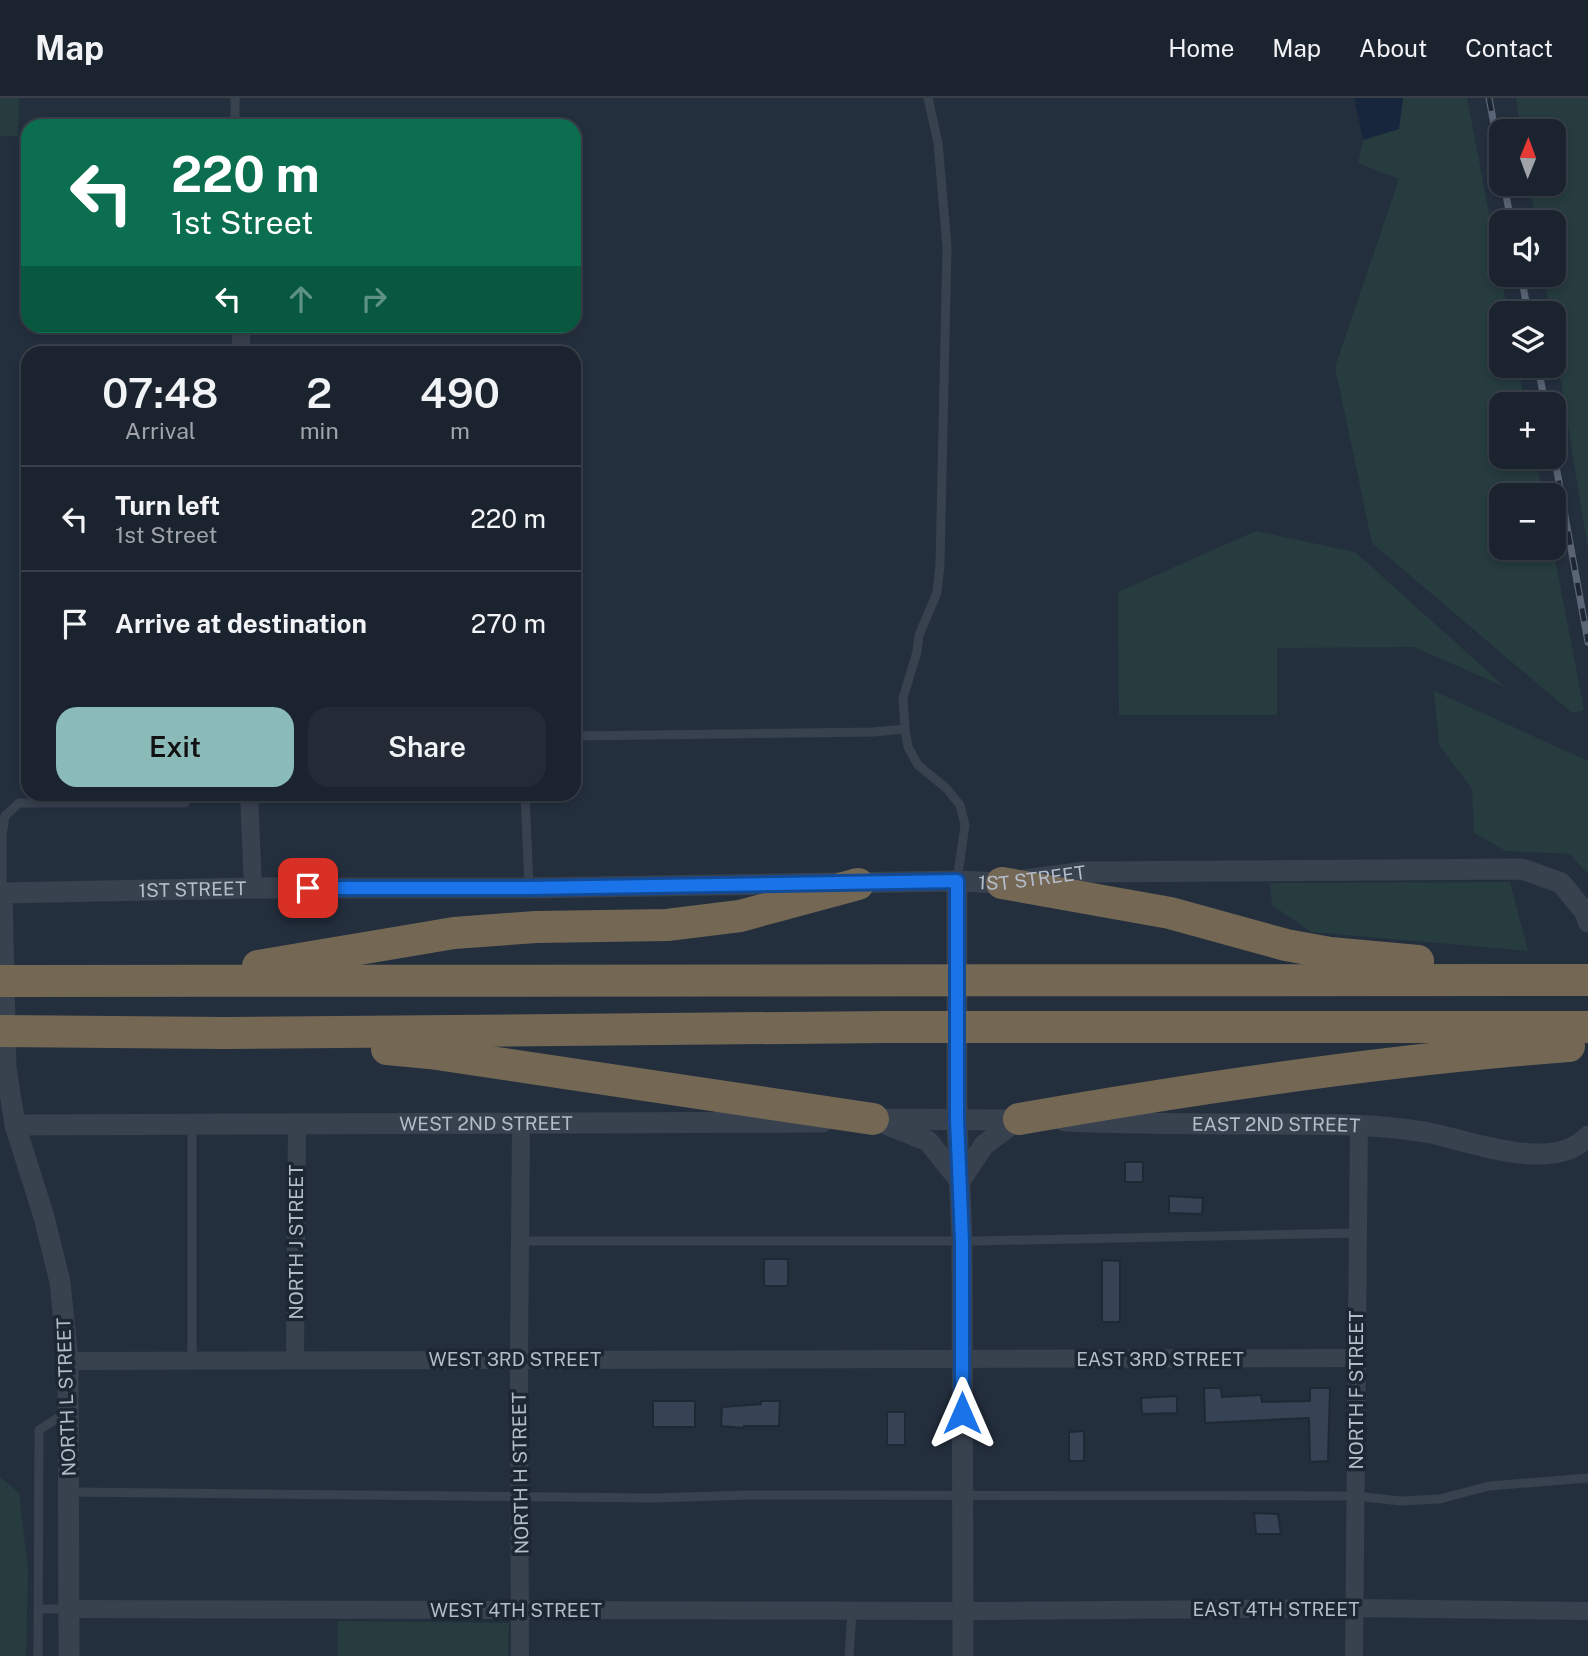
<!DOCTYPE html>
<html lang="en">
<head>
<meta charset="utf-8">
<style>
	body { margin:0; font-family:"Public Sans",sans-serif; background:#242b36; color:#f1f3f6; height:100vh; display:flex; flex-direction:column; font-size:26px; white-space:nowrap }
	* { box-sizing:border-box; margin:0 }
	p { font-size:23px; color:#a0a4aa }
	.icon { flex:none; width:38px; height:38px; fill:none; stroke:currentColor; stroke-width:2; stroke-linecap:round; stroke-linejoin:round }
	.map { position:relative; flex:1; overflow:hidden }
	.drawer { position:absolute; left:21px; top:248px; width:560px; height:455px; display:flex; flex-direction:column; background:#1b232e; border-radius:21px; box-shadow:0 4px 10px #0003,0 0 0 2px #39404a }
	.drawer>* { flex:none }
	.hud { position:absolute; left:21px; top:21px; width:560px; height:214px; border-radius:21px; box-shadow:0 4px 10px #0003,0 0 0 2px #39404a; background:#0b6e4f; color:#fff; overflow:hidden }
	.needle { width:46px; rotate:1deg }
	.buttons { position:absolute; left:1489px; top:21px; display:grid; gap:14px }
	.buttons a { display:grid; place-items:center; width:77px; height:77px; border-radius:14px; background:#1b232e; box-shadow:0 4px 10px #0003,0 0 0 2px #39404a; font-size:35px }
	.pin { position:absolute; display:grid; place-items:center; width:60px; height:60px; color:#fff; margin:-30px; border-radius:14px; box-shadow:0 4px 10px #0006 }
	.me { position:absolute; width:77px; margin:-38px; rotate:0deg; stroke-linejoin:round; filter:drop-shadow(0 0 5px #0008) }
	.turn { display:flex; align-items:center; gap:24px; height:147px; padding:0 35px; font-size:32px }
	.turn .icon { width:91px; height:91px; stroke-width:2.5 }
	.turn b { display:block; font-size:49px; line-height:60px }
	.lanes { display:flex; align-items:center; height:66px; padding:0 35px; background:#0003; justify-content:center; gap:35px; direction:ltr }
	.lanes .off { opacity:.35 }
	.eta { display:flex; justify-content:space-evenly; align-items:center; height:119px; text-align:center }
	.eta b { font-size:42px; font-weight:600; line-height:49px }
	.primary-button { display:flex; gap:14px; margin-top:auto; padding:14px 35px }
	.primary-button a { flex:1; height:80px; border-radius:21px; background:#8bbbb9; color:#111; font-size:28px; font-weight:600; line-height:80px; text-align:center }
	.primary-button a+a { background:#242b36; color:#f1f3f6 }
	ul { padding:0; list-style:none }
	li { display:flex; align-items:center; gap:21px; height:105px; padding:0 35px; border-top:2px solid #39404a }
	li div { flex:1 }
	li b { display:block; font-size:26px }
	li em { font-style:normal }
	header { display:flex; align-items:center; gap:42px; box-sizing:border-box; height:98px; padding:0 35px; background:#1b232e; border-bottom:2px solid #39404a }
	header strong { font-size:33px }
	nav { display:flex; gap:38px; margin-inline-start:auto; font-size:24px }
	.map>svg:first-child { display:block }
</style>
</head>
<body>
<header>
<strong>Map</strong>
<nav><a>Home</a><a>Map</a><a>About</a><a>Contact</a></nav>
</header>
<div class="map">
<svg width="1588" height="1558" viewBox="0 0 1588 1558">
	<rect width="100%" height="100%" fill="#242f3e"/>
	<g fill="#263c3f">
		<path d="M 0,0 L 19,0 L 18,38 L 0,38 Z"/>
		<path d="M 1403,0 L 1467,0 L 1508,215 L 1502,215 L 1502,268 L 1518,268 L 1525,306 L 1502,306 L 1502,359 L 1535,359 L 1543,397 L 1502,397 L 1502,450 L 1553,450 L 1584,612 L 1572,615 L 1372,445 L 1335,269 L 1399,81 L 1358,65 L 1363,42 L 1398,31 Z"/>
		<path d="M 1516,0 L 1588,0 L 1588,452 L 1554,240 L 1554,215 L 1550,215 L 1544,177 L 1554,177 L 1554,124 L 1536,124 L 1529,86 L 1554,86 L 1554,33 L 1521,33 Z"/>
		<path d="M 1256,433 L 1355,454 L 1505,589 L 1414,549 L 1277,550 L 1277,617 L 1119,617 L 1118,494 Z"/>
		<path d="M 1434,593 L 1588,663 L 1588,776 L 1570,756 L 1506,753 L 1474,735 L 1472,691 L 1439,647 Z"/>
		<path d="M 1510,784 L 1528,853 L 1311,834 L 1272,807 L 1270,785 Z"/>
		<path d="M 0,1379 L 19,1395 L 28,1471 L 26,1558 L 0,1558 Z"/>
		<path d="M 338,1523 L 509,1525 L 508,1558 L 338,1558 Z"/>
	</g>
	<path fill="#17263c" d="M 1354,0 L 1403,0 L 1399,31 L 1363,42 Z"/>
	<g fill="#364354" stroke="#1f2835" stroke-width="2">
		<rect x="1125" y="1064" width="18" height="20"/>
		<path d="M 1169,1098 L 1203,1100 L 1202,1116 L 1169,1115 Z"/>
		<rect x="764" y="1161" width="24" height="27"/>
		<path d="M 1102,1162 L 1120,1163 L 1120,1224 L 1102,1224 Z"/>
		<path d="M 1204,1290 L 1221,1290 L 1222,1299 L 1261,1297 L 1262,1304 L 1310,1303 L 1310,1290 L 1330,1290 L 1328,1363 L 1310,1364 L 1309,1320 L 1205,1325 Z"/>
		<path d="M 1177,1298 L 1177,1315 L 1142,1316 L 1141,1300 Z"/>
		<rect x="653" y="1303" width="42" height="26"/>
		<path d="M 761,1303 L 780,1303 L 779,1328 L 744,1328 L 744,1330 L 721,1328 L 722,1309 L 761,1306 Z"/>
		<rect x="887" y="1314" width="18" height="33"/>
		<path d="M 1084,1333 L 1084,1363 L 1069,1363 L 1069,1334 Z"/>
		<path d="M 1254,1415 L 1278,1416 L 1281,1436 L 1256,1436 Z"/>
	</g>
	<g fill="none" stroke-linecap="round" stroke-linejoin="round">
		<g stroke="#38414e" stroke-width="9">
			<path d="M 235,0 L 235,28"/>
			<path d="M 928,0 L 938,45 L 947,149 L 940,466 L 937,495 L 919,537 L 917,554 L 903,600 L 905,631 L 908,649 L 918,667 L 946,690 L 960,707 L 965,727 L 957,783"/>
			<path d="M 574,638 L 873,634 L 905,631"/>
			<path d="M 525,696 L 529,789"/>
			<path d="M 2,795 L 2,737 L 5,718 L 19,705 L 185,705"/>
			<path d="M 192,1027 L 192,1263"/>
			<path d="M 521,1143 L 976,1143 L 1357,1135"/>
			<path d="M 70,1394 L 654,1400 L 750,1397 L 1356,1398 L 1400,1403 L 1440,1401 L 1489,1388 L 1588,1380"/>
			<path d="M 39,1511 L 67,1511"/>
			<path d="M 38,1558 L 39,1332 L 67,1314"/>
			<path d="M 849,1558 L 852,1513"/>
		</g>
		<g stroke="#38414e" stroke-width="18">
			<path d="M 241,228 L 241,256"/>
			<path d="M 249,696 L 253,790"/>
			<path d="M 295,1262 L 297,1025"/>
			<path d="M 68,1263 L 1357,1260"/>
			<path d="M 69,1511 L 979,1513 L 1354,1510 L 1588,1513"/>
			<path d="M 520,1558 L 519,1261 L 521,1024"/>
			<path d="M 1354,1558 L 1359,1027"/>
		</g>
		<g stroke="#38414e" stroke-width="21">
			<path d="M 957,783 L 957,1021 L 962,1143 L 963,1558"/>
			<path d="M 861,1021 L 1031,1022"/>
			<path id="s1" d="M 1064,1023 C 1134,1026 1206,1026 1276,1026 C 1326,1026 1376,1026 1425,1034 C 1469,1042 1552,1077 1588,1038"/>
			<path d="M 883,1025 L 928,1043 L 960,1083 L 984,1047 L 1019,1021"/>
			<path id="s2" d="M 15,1027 L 822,1024"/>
			<path id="s3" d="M 69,1558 L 68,1263 L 60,1184 L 44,1119 L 15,1027 L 6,970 L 2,795 L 253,790 L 529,790 L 957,783 L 1002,785 L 1085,774 L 1522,771 L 1561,785 L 1585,814 L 1588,824"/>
		</g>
		<g stroke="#746855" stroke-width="32">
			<path d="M 1002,785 L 1170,815 L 1286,847 L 1330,855 L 1418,863"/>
			<path d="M 258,868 L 454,835 L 536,829 L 667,827 L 740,818 L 858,786"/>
			<path d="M 0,883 L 1588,882"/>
			<path d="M 0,933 L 225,935 L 887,929 L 1588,929"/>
			<path d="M 387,951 L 430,955 L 873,1021"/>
			<path d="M 1019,1021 C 1201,989 1385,962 1569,948"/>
		</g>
		<g stroke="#5a6575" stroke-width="7">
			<g id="rail">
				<path d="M 1489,0 L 1502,69"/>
				<path d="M 1504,86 L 1511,124"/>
				<path d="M 1521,177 L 1528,215"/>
				<path d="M 1538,268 L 1545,306"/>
				<path d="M 1554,357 L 1588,544"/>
			</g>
		</g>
		<use href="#rail" stroke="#1d2633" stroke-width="4.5" stroke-dasharray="13" stroke-linecap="butt"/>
	</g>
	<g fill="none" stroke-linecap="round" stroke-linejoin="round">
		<g stroke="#114b97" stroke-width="18">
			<path id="route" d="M 308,790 L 529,790 L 957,783 L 957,1021 L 962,1143 L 962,1315"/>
		</g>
		<use href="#route" stroke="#1a73e8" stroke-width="12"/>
	</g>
	<g text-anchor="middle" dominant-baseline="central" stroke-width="7" stroke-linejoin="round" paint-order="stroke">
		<g font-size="19" fill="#b4bcc9" stroke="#1d2633">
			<text stroke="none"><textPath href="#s3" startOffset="1801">1ST STREET</textPath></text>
			<text stroke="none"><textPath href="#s3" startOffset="961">1ST STREET</textPath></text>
			<text stroke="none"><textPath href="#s2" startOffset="471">WEST 2ND STREET</textPath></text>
			<text stroke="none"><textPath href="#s1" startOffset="212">EAST 2ND STREET</textPath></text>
			<text transform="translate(296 1144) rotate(-90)">NORTH J STREET</text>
			<text x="515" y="1261">WEST 3RD STREET</text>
			<text x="1160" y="1261">EAST 3RD STREET</text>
			<text transform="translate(1356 1292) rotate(-90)">NORTH F STREET</text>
			<text transform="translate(66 1299) rotate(-92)">NORTH L STREET</text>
			<text transform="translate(520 1375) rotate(-91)">NORTH H STREET</text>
			<text x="1276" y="1511">EAST 4TH STREET</text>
			<text x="516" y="1512">WEST 4TH STREET</text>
		</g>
	</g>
</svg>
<div class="buttons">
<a><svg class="needle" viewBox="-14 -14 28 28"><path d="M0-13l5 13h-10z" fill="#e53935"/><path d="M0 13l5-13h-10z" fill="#a0a4aa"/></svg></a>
<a><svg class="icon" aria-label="sound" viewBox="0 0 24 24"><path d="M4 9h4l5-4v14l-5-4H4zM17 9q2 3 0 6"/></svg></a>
<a><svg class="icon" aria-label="layers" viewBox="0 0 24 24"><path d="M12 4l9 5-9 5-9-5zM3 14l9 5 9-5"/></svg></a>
<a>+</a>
<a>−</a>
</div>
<div class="pin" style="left:308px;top:790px;background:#d93025"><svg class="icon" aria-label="arrive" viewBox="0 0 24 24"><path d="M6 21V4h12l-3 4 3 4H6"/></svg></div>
<svg class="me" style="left:962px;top:1315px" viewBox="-20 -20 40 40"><path d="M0-17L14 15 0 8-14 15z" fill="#1a73e8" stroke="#fff" stroke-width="4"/></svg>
<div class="hud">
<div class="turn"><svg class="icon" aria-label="left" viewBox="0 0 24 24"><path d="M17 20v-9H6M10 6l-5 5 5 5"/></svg><div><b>220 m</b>1st Street</div></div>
<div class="lanes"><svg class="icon" aria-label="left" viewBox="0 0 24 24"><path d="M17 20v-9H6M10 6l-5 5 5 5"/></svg><svg class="icon off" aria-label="ahead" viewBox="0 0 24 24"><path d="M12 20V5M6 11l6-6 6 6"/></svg><svg class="icon off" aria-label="right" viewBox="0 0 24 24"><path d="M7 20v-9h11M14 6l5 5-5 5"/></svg></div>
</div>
<section class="drawer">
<div class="eta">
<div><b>07:48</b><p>Arrival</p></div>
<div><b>2</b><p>min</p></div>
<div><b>490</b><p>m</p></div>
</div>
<ul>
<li><svg class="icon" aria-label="left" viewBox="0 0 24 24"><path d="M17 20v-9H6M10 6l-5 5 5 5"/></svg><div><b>Turn left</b><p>1st Street</p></div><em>220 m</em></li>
<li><svg class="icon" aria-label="arrive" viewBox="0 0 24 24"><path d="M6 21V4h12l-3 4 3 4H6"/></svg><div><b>Arrive at destination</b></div><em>270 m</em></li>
</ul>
<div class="primary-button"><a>Exit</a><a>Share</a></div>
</section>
</div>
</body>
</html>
